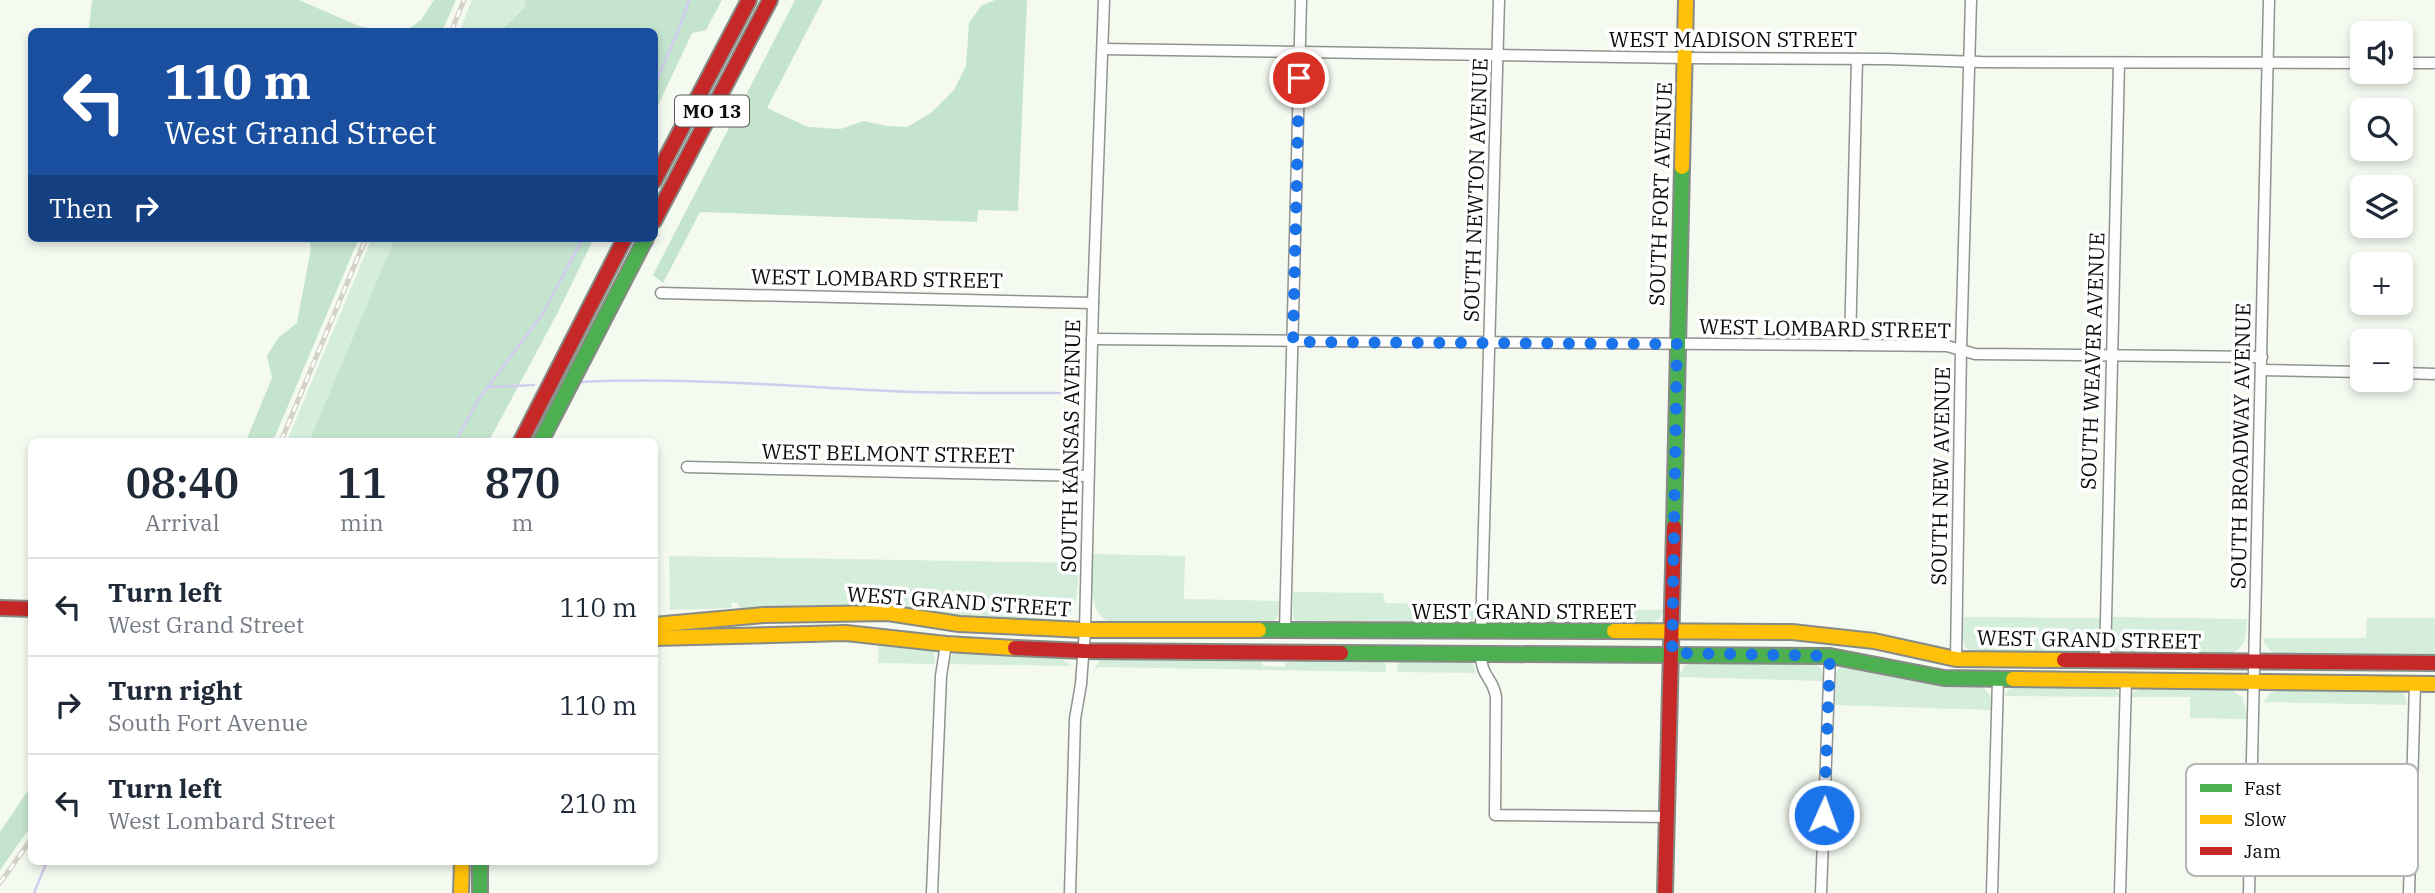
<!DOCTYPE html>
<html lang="en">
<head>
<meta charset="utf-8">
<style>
	body { margin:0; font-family:"IBM Plex Serif",serif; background:#f6f6f7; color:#1f2937; height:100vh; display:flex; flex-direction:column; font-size:26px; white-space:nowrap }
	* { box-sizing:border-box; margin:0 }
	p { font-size:23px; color:#747a83 }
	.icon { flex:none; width:38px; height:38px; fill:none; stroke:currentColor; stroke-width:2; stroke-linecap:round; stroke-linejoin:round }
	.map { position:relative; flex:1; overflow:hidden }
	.side { position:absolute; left:28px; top:438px; width:630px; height:427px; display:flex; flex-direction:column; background:#fff; border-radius:10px; box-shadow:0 4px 10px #0003 }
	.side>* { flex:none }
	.guide { position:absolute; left:28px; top:28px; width:630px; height:214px; border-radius:10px; box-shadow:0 4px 10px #0003; background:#1a4fa0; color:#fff; overflow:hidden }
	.tools { position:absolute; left:2350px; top:21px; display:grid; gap:14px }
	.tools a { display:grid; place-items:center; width:63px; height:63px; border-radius:10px; background:#fff; box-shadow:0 4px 10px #0003; font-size:35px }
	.pin { position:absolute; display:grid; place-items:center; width:60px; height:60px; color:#fff; margin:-30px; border:4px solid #fff; border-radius:50%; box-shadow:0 2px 7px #0007 }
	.me { position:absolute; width:77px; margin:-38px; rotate:2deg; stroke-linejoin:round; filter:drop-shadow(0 0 5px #0008) }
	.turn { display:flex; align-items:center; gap:24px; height:147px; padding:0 21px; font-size:32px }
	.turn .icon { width:91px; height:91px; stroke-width:2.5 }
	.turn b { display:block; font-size:49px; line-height:60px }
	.then { display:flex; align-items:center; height:66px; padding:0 21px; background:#0003; gap:14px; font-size:26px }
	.eta { display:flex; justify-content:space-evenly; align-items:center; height:119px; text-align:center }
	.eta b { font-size:42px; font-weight:600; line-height:49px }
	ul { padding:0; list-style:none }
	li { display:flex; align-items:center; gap:21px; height:98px; padding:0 21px; border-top:2px solid #e0e1e3 }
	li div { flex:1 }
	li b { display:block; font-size:26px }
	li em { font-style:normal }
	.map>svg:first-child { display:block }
</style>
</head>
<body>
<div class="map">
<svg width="2435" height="893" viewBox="0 0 2435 893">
	<rect width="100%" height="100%" fill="#f4faf0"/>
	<g fill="#d5eddb">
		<path d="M 472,0 L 526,0 L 524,7 L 500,31 L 459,32 Z"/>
		<path d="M 372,238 L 395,238 L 309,441 L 287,441 Z"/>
		<path d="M 1093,554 L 1185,556 L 1184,599 L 1279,601 C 1279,612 1280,621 1267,624 L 1108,622 C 1086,609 1093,576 1093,554 Z"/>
		<path d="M 669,556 L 1079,563 C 1077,584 1081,613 1058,622 L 957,619 L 881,606 L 817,605 L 739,608 L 738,603 L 731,603 L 732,608 L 670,610 Z"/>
		<path d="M 1293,592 L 1383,593 L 1385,603 L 1476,605 C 1475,613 1476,619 1469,624 L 1306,625 L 1295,620 L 1293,615 Z"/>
		<path d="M 1489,606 L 1663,610 L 1660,618 L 1649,625 L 1496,625 L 1489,618 Z"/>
		<path d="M 1963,617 L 2101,618 L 2100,647 L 2090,654 L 1975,653 C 1958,648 1963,631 1963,617 Z"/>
		<path d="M 2110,617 L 2247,619 C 2246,637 2246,649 2227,655 L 2122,655 L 2111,648 Z"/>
		<path d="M 2367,618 L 2435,618 L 2435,658 L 2281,656 C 2272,652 2265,648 2263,638 L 2366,638 Z"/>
		<path d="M 879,640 L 930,648 L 934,654 L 935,664 L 878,663 Z"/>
		<path d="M 961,653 L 1057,656 L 1072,666 L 947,664 L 953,654 Z"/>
		<path d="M 1232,656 L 1262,662 L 1263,666 L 1285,667 L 1285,663 L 1302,658 L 1380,658 L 1386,664 L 1386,672 L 1099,667 L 1093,672 L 1099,661 L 1108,657 Z"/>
		<path d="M 1401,659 L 1472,660 L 1476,673 L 1397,672 L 1398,664 Z"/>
		<path d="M 1696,661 L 1813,662 L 1822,669 L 1823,681 L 1678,677 L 1685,666 Z"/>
		<path d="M 1845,665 L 1941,685 L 1983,687 L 1991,697 L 1991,710 L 1835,705 L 1836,673 L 1838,669 Z"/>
		<path d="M 2016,686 L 2107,687 L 2116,690 L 2121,697 L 2004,696 L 2009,689 Z"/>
		<path d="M 2145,687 L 2232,690 L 2243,698 L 2247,719 L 2190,718 L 2190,697 L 2130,697 L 2135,691 Z"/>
		<path d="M 2282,689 L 2396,690 L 2404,694 L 2408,705 L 2264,702 L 2270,693 Z"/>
	</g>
	<g fill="#c4e4ce">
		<path d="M 92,0 L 299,0 L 359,26 L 382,31 L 82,31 L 89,28 Z"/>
		<path d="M 434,0 L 456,0 L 442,31 L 406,31 L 421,20 Z"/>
		<path d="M 526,0 L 722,0 L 706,30 L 692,33 L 655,112 L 654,32 L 500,31 L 524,8 Z"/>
		<path d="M 795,0 L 823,0 L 767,108 L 808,127 L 840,129 L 864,121 L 887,126 L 907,127 L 931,113 L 954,90 L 966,66 L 969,23 L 981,6 L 995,0 L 1027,0 L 1018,211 L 978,210 L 977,222 L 700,212 L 663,283 L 653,275 Z"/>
		<path d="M 309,238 L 359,238 L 273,441 L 246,441 L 272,378 L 267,356 L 278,338 L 297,323 L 311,248 Z"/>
		<path d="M 395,238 L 594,238 L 558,312 L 489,441 L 309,441 Z"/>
		<path d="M 31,786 L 31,826 L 0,870 L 0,832 Z"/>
	</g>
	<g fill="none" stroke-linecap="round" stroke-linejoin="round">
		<g stroke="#d2ccef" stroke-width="2.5">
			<path d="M 654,87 L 680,26 L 689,0"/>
			<path d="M 581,382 C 684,377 786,386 889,391 C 951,394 1013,393 1075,393"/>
			<path d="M 489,387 L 534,385"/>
			<path d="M 456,441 L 478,400 L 542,315 L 583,238"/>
			<path d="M 34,893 L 47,861"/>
		</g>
		<g stroke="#90938f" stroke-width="13">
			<g id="street">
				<path d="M 1103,49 L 1685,58 L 1886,59 L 1981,62 L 2362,63"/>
				<path d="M 2401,63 L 2435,63"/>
				<path d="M 661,293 L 1093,303"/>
				<path d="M 1092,339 L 1850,345 L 1947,346 L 1975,354 L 2262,357"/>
				<path d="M 1850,345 L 1857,59"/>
				<path d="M 2262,370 L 2362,372"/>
				<path d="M 2401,373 L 2435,374"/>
				<path d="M 687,467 L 1088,476"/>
				<path d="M 1285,631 L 1301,0"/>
				<path d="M 1481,632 L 1499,0"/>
				<path d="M 1481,653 C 1481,678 1493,677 1496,697 L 1495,815 L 1668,817"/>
				<path d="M 1956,659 L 1961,349 L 1971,0"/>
				<path d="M 2105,661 L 2119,63"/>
				<path d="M 932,893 L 941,676 L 946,644"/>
				<path d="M 1070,893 L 1075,719 L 1081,684 L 1085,630 L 1093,303 L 1104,0"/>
				<path d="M 1821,893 L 1830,656"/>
				<path d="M 1992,893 L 1998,680"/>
				<path d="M 2120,893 L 2126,681"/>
				<path d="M 2249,893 L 2269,0"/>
				<path d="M 2409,893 L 2415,684"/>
			</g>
		</g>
		<g stroke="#878a85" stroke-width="18">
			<g id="fast">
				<path d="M 541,441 L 646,238"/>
				<path d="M 1674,527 L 1682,167"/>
				<path d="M 1259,630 L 1614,631"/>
				<path d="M 1341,653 L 1830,656 L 1944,678 L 2013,679"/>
				<path d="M 480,861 L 480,893"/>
			</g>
		</g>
		<g stroke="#878a85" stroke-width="18">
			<g id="slow">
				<path d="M 1682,167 L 1686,0"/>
				<path d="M 654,625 L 764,615 L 888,613 L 959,624 L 1085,630 L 1259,630"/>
				<path d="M 1614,631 L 1792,632 L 1874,641 L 1956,659 L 2064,660"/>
				<path d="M 654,638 L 846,633 L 946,644 L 1015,648"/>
				<path d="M 2013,679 L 2435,684"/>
				<path d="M 461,893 L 462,861"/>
			</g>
		</g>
		<g stroke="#878a85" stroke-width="18">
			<g id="jam">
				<path d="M 654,181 L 749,0"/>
				<path d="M 654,221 L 770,0"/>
				<path d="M 521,441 L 625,238"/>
				<path d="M 0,608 L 32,609"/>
				<path d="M 1015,648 L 1084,651 L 1341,653"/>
				<path d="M 2064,660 L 2435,663"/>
				<path d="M 1665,893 L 1674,527"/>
			</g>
		</g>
		<use href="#street" stroke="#fdfefd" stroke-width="10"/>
		<use href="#fast" stroke="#4caf50" stroke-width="14"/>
		<use href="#slow" stroke="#ffc107" stroke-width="14"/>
		<use href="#jam" stroke="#c62828" stroke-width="14"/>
		<g stroke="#d4d2c6" stroke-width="5">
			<g id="rail">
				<path d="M 451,32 L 464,0"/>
				<path d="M 281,441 L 366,238"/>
				<path d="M 0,883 L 32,838"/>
			</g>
		</g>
		<use href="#rail" stroke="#fff" stroke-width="2.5" stroke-dasharray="8" stroke-linecap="butt"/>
	</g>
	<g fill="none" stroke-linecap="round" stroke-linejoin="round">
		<path stroke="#1a73e8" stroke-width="12" stroke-dasharray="0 21.6" d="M 1299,78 L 1293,342 L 1677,344 L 1672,653 L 1830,656 L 1824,815"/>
	</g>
	<g text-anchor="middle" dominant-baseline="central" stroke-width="7" stroke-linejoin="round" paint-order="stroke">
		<rect fill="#fff" stroke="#555" stroke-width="2" x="675" y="95.5" width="74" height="31" rx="5"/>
		<g font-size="19" font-weight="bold" fill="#0c0c0c">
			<text x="712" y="111">MO 13</text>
		</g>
		<g font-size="21" fill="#0c0c0c" stroke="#fff">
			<text x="1733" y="39">WEST MADISON STREET</text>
			<text transform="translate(1475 190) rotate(-88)">SOUTH NEWTON AVENUE</text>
			<text transform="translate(1660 194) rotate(-88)">SOUTH FORT AVENUE</text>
			<text transform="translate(877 278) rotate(1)">WEST LOMBARD STREET</text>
			<text transform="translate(1825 328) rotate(1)">WEST LOMBARD STREET</text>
			<text transform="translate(2092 361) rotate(-88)">SOUTH WEAVER AVENUE</text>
			<text transform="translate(1070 446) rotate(-89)">SOUTH KANSAS AVENUE</text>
			<text transform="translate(2240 446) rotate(-89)">SOUTH BROADWAY AVENUE</text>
			<text transform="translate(888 453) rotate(1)">WEST BELMONT STREET</text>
			<text transform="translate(1940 476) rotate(-89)">SOUTH NEW AVENUE</text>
			<text transform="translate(959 601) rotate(4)">WEST GRAND STREET</text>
			<text x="1524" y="611">WEST GRAND STREET</text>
			<text transform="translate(2089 639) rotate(1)">WEST GRAND STREET</text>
		</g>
	</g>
	<rect x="2186" y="764" width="232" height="112" rx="10" fill="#fff" stroke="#b6b6b6" stroke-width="2"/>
	<rect x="2200" y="784" width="32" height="8" fill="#4caf50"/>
	<rect x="2200" y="815" width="32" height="9" fill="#ffc107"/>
	<rect x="2200" y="847" width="32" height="8" fill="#c62828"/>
	<g font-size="19" fill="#0c0c0c">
		<text x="2244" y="795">Fast</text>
		<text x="2244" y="826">Slow</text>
		<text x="2244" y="858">Jam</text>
	</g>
</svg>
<div class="tools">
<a><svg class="icon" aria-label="sound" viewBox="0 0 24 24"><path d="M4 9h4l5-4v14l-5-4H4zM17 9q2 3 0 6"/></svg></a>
<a><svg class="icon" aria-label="search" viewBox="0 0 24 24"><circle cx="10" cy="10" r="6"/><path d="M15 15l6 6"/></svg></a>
<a><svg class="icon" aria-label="layers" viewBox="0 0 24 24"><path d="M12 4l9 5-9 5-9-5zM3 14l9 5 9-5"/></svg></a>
<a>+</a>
<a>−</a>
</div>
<div class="pin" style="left:1299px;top:78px;background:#d93025"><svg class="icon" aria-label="arrive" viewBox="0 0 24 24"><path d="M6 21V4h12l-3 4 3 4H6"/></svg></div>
<svg class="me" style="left:1824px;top:815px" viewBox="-20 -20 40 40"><circle r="17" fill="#1a73e8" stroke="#fff" stroke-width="3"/><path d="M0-11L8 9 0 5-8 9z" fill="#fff"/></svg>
<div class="guide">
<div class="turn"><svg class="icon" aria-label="left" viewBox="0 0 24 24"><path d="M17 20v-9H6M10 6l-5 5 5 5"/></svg><div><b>110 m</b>West Grand Street</div></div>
<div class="then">Then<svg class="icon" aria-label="right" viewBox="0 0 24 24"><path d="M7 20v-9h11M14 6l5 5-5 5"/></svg></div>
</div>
<section class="side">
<div class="eta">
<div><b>08:40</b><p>Arrival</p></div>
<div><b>11</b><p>min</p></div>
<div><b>870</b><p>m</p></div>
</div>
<ul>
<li><svg class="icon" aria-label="left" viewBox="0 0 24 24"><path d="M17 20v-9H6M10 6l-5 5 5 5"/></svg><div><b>Turn left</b><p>West Grand Street</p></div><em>110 m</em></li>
<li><svg class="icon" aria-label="right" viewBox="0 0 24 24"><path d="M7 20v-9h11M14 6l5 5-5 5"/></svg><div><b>Turn right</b><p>South Fort Avenue</p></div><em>110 m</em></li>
<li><svg class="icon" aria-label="left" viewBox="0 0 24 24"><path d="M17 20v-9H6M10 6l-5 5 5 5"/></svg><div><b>Turn left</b><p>West Lombard Street</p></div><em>210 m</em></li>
</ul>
</section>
</div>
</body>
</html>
